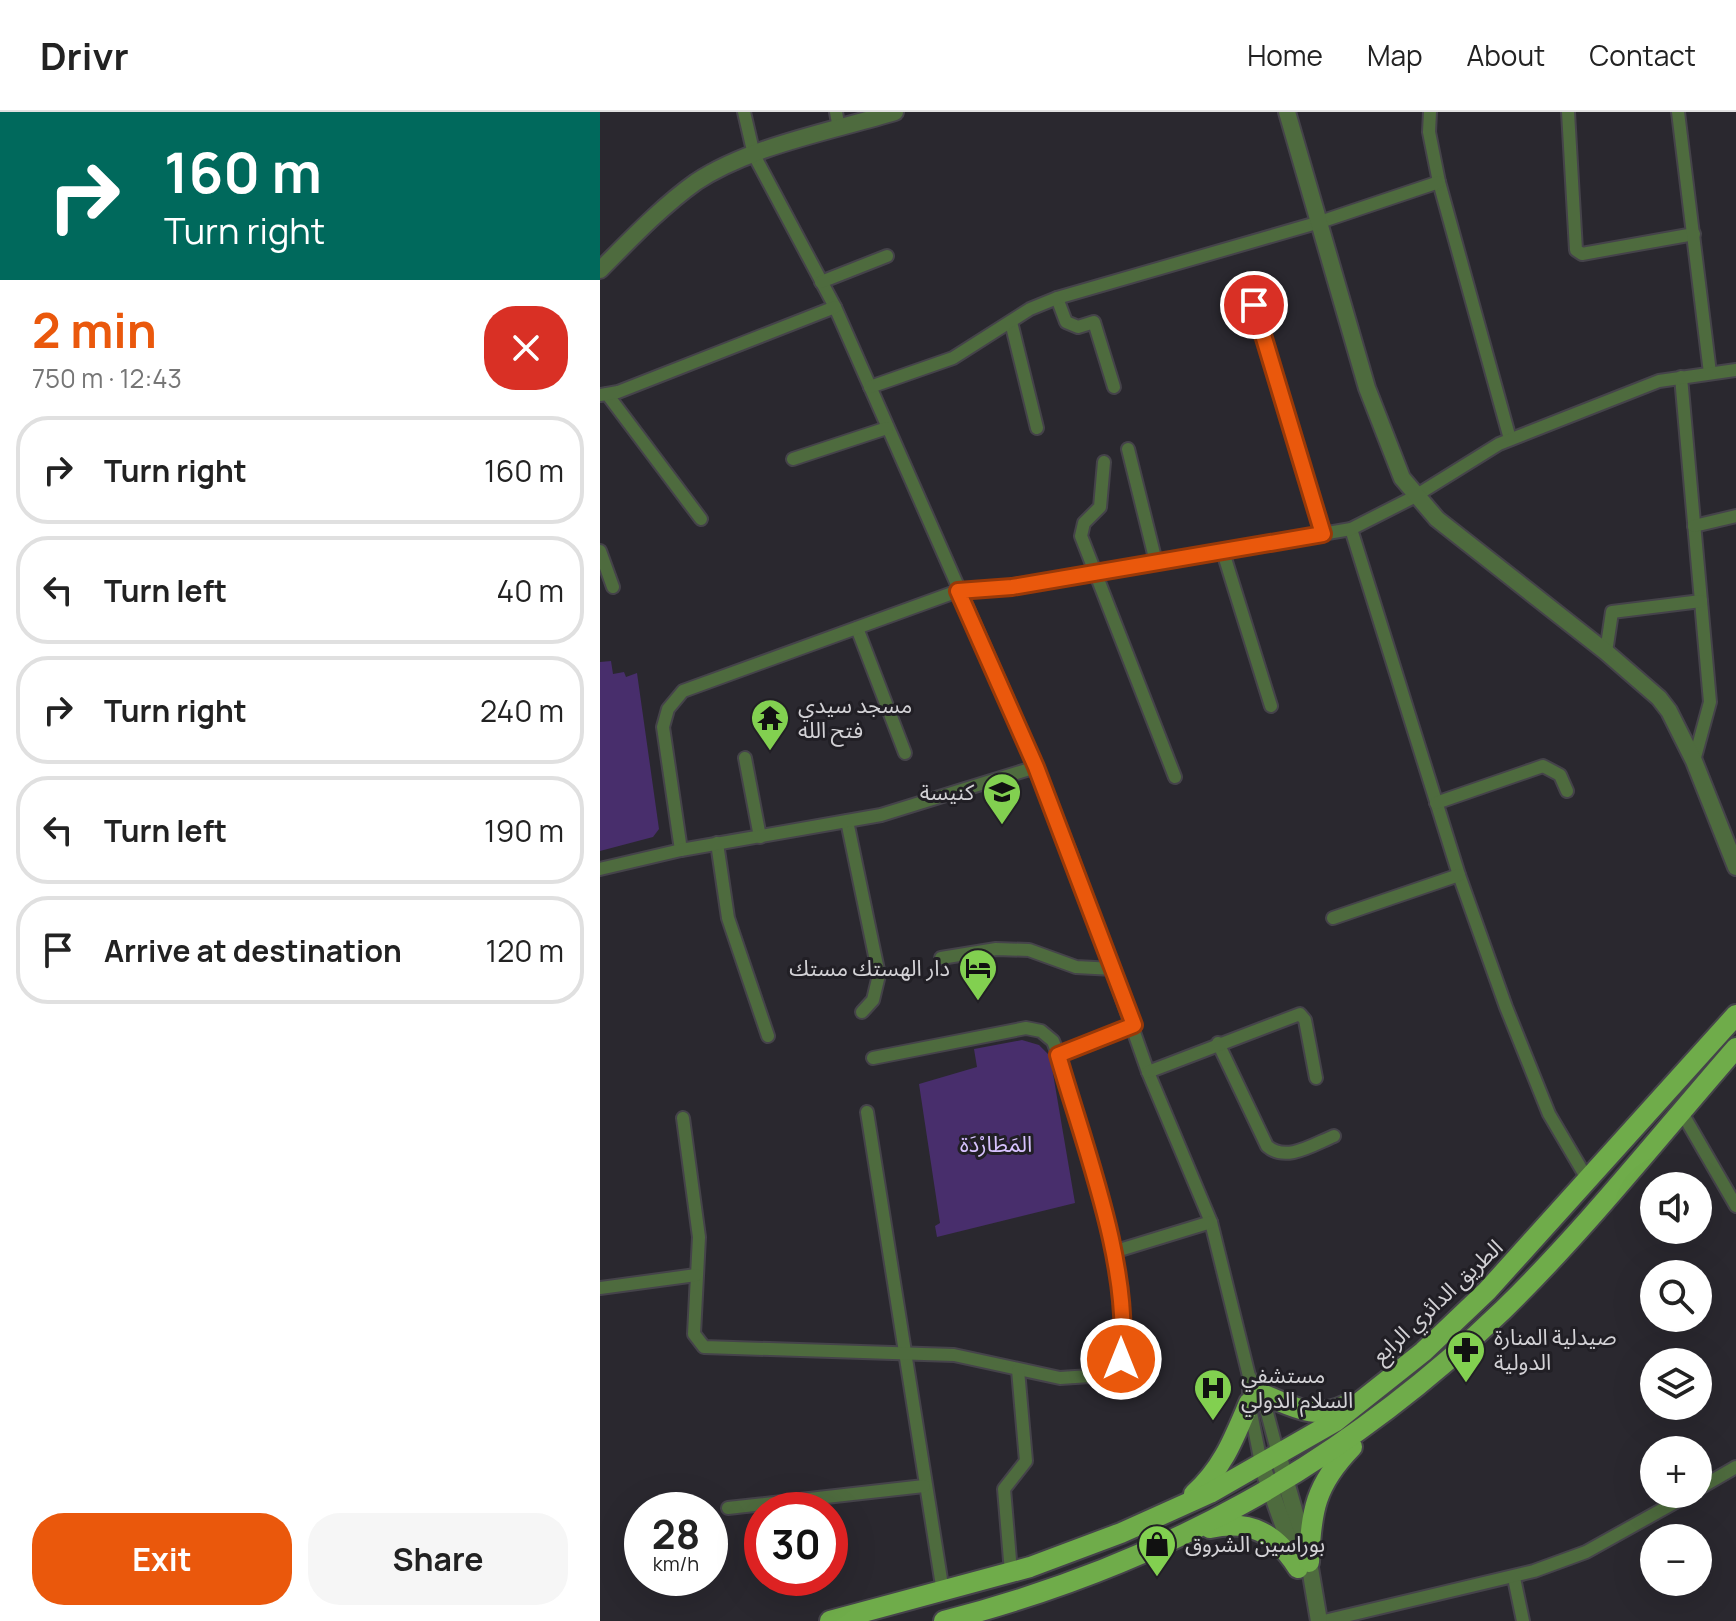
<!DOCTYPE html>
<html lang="en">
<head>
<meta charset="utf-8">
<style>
	body { margin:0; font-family:Manrope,"Noto Sans Arabic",sans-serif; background:#f6f6f6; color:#222; height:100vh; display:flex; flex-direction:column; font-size:30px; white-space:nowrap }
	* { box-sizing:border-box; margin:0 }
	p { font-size:26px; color:#767676 }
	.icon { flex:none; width:44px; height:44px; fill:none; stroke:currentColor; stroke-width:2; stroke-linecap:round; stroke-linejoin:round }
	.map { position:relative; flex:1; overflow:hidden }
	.details { display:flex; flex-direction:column; background:#fff; width:600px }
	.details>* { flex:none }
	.guide { background:#00695c; color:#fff; overflow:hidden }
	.tools { position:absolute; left:1040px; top:1060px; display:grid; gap:16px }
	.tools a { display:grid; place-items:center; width:72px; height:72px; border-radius:50%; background:#fff; box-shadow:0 8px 32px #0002; font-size:40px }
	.speed { position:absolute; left:24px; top:1380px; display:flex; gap:16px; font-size:40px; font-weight:700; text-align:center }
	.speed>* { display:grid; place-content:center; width:104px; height:104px; border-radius:50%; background:#fff; box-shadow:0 8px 32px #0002; line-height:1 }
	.speed small { font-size:20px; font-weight:400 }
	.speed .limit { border:12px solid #d22; background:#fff; color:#111 }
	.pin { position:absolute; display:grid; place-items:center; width:68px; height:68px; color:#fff; margin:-34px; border:4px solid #fff; border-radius:50%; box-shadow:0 2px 8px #0007 }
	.me { position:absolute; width:88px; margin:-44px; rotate:0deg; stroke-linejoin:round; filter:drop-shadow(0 0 6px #0008) }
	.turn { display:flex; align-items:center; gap:28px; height:168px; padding:0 32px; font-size:36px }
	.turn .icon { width:104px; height:104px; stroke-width:2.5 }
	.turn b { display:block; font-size:56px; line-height:68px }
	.round { display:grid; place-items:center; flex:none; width:84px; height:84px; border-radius:32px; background:#f6f6f6 }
	.head { display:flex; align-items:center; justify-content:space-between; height:136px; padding:0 32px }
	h1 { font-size:48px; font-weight:700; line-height:60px; color:#ea580c }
	.button { display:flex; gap:16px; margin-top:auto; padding:16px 32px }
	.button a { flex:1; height:92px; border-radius:32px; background:#ea580c; color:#fff; font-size:32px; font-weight:700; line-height:92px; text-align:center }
	.button a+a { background:#f6f6f6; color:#222 }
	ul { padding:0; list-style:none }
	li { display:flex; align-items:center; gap:24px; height:108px; margin:0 16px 12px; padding:0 16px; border:4px solid #e0e0e0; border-radius:32px }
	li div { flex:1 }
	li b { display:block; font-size:30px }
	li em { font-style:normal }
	header { display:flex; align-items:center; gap:48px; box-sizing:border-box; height:112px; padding:0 40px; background:#fff; border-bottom:2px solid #e0e0e0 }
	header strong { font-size:38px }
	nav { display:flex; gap:44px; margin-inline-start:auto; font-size:28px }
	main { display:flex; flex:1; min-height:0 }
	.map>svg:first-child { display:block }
</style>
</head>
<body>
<header>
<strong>Drivr</strong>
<nav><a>Home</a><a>Map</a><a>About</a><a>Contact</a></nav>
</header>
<main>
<section class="details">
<div class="guide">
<div class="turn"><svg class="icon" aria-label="right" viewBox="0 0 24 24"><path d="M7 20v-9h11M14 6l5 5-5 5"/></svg><div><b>160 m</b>Turn right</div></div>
</div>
<div class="head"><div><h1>2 min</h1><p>750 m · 12:43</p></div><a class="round" style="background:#d93025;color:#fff"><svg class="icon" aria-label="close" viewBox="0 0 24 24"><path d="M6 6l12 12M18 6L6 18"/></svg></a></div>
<ul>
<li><svg class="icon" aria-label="right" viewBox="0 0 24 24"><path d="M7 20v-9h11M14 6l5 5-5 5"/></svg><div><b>Turn right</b></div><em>160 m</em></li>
<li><svg class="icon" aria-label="left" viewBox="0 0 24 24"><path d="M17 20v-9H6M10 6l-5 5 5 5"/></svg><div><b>Turn left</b></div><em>40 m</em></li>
<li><svg class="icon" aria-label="right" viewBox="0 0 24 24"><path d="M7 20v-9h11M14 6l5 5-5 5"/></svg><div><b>Turn right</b></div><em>240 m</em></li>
<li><svg class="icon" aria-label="left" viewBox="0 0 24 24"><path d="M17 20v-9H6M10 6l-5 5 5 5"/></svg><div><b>Turn left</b></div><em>190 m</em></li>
<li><svg class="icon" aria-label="arrive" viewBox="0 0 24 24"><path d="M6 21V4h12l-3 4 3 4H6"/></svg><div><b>Arrive at destination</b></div><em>120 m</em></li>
</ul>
<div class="button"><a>Exit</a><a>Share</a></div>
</section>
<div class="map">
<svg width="1136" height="1509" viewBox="0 0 1136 1509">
	<rect width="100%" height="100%" fill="#2a282f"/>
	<g fill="#482e6c">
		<path d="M 11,549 L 13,562 L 24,560 L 26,565 L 37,561 L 59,717 L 53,725 L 0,739 L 0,550 Z"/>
		<path d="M 422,928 L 439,933 L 450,944 L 475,1091 L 337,1125 L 335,1114 L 340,1111 L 319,972 L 377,955 L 374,937 Z"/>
	</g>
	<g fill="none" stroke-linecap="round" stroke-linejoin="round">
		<g stroke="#45434a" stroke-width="16">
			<g id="minor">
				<path d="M 144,0 L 154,43 L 235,195 L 411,595 L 471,742 L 548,960 L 611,1110 L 649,1264 L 649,1291 L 661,1351"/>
				<path d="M 236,0 L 239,17"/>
				<path d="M 830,0 L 829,20 L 839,70 L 910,327"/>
				<path d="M 968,0 L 976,138 L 982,142 L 1094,122"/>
				<path d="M 1078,0 L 1110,261"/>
				<path d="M 221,170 L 287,144"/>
				<path d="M 457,186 L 466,210 L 478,215 L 494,210 L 514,275"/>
				<path d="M 654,193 L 723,422"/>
				<path d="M 411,210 L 437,316"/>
				<path d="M 1081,265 L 1110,590 L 1094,649"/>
				<path d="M 270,275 L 353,246 L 430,197 L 457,186 L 720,110 L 839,70"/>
				<path d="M 7,282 L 101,407"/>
				<path d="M 0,283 L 18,280 L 235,195"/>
				<path d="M 528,337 L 556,450"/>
				<path d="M 193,347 L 287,316"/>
				<path d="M 504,350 L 500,395 L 484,411 L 481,424 L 575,665"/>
				<path d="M 1094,414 L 1136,404"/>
				<path d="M 751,417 L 859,763 L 906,895 L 949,1002 L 989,1070"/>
				<path d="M 0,439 L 13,475"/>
				<path d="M 623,440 L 671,594"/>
				<path d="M 257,516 L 305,641"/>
				<path d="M 1006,540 L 1012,500 L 1101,489"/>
				<path d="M 145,646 L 160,725"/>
				<path d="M 836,691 L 943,654 L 960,663 L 967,679"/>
				<path d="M 247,709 L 279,863 L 273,888 L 262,900"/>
				<path d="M 117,731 L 128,806 L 168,924"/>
				<path d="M 81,738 L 63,615 L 68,597 L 83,579 L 358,479 L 412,475 L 751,417 L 812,386 L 899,332 L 1059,269 L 1136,258"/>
				<path d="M 0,757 L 81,738 L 281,703 L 436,655"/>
				<path d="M 733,806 L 859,763"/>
				<path d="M 341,846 L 396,837 L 429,838 L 476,855 L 514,857"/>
				<path d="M 618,931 L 667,1034 C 686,1051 714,1032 734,1024"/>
				<path d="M 458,943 L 534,913"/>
				<path d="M 548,960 L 700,902 L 705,908 L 716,966"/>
				<path d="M 1081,999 L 1136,1094"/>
				<path d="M 267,1000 L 343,1480"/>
				<path d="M 83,1006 L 99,1125 L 94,1222 L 104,1235 L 354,1243 L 460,1266 L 506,1263 C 513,1258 519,1253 521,1245 C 536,1194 475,985 453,929 L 441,919 L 426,916 L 273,946"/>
				<path d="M 513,1140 L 611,1110"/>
				<path d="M 0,1176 L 96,1163"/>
				<path d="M 649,1264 L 662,1282 L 678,1342"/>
				<path d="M 1098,1377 L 1136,1355"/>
				<path d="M 128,1396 L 324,1374"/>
				<path d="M 411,1460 L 404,1377 L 426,1349 L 418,1258"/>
				<path d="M 914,1466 L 923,1509"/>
				<path d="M 724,1509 L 934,1459 L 986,1440 L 1090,1382"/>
			</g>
		</g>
		<g stroke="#45434a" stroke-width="20">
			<g id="tertiary">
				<path d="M 687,0 L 767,276 L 802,366 L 837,407 L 1006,540 L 1059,586 L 1069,599 L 1094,649 L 1136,755"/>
				<path d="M 0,158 C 30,128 61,95 96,70 C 150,34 232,19 295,0"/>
				<path d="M 678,1342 L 709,1450 L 719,1509"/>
				<path d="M 661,1351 L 695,1446"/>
			</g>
		</g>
		<g stroke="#45434a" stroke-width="24">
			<g id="primary">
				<path d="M 662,1282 C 693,1294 713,1309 746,1293"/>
				<path d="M 594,1382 C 623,1356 634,1326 649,1291"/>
				<path d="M 610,1416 C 651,1407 676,1422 698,1456"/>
				<path d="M 709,1450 C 711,1399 715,1373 752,1335"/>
				<path d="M 230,1509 L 430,1455 L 521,1421 L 610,1381 L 736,1309 L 823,1240 L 887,1179 L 1136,903"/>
				<path d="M 344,1509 C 561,1453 741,1354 903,1198 C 986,1117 1060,1023 1136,936"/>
			</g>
		</g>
		<use href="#minor" stroke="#4e6b3e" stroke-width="12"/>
		<use href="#tertiary" stroke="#4e6b3e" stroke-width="16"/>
		<use href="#primary" stroke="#6fac4a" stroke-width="20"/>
	</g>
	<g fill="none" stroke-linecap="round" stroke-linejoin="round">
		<g stroke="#983908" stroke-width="20">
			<path id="route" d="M 521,1247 C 532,1156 483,1031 458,943 L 534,913 L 436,655 L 358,479 L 412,475 L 723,422 L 654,193"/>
		</g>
		<use href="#route" stroke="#ea580c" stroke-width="14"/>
	</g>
	<defs>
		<g id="temple-pin" transform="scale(2)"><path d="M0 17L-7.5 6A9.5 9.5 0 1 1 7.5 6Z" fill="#82d050" stroke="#211f25"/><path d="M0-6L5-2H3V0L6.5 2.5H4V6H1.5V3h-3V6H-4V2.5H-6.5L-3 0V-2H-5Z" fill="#111"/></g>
		<g id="school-pin" transform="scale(2)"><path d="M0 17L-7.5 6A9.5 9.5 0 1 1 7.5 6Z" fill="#82d050" stroke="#211f25"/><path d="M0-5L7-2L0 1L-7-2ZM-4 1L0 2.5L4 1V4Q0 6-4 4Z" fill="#111"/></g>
		<g id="hotel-pin" transform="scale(2)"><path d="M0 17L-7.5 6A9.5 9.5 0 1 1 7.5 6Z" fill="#82d050" stroke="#211f25"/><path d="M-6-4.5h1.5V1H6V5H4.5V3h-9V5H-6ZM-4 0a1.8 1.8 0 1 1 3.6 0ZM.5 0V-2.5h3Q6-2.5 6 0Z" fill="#111"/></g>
		<g id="pharmacy-pin" transform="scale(2)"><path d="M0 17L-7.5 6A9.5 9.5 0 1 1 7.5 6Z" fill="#82d050" stroke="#211f25"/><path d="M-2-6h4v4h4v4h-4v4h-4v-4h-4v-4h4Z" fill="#111"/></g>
		<g id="hospital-pin" transform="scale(2)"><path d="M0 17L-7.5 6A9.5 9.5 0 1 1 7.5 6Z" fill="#82d050" stroke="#211f25"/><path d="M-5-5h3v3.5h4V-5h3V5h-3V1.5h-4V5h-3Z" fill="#111"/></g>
		<g id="shop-pin" transform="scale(2)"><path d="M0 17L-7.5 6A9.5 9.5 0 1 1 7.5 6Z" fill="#82d050" stroke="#211f25"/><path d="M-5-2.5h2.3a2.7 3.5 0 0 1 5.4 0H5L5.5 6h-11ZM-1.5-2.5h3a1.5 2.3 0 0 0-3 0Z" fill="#111"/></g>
	</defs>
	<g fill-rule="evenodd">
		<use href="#temple-pin" x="170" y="606"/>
		<use href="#school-pin" x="402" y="680"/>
		<use href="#hotel-pin" x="378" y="856"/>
		<use href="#pharmacy-pin" x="866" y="1238"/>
		<use href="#hospital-pin" x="613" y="1276"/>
		<use href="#shop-pin" x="557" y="1432"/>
	</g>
	<g text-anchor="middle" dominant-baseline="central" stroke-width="6" stroke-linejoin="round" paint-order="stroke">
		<g font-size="22" fill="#d3d2d6" stroke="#211f25" text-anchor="start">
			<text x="198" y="593">مسجد سيدي<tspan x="198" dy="25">فتح الله</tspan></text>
			<text x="374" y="680" text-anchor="end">كنيسة</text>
			<text x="350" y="856" text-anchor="end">دار الهستك مستك</text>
			<text x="894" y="1225">صيدلية المنارة<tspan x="894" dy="25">الدولية</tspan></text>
			<text x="641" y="1263">مستشفي<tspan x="641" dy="25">السلام الدولي</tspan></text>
			<text x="585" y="1432">بوراسين الشروق</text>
		</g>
		<g font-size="22" fill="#d7c2fe" stroke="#211f25">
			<text x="396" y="1032">المَطَارْدَة</text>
		</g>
		<g font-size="22" fill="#d3d2d6" stroke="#211f25">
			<text transform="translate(837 1189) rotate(-43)">الطريق الدائري الرابع</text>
		</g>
	</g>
</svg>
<div class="tools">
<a><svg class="icon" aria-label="sound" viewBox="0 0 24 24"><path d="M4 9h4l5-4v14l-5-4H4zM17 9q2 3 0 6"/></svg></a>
<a><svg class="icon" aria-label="search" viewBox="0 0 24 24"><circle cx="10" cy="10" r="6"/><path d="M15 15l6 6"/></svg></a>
<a><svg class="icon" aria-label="layers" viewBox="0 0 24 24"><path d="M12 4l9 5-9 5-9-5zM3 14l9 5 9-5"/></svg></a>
<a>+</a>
<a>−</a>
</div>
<div class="speed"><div>28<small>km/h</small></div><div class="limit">30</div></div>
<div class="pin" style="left:654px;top:193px;background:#d93025"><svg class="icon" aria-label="arrive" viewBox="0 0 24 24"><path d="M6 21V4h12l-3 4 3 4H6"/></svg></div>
<svg class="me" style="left:521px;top:1247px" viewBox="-20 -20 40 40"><circle r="17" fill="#ea580c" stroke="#fff" stroke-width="3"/><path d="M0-11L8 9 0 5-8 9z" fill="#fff"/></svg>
</div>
</main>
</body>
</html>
